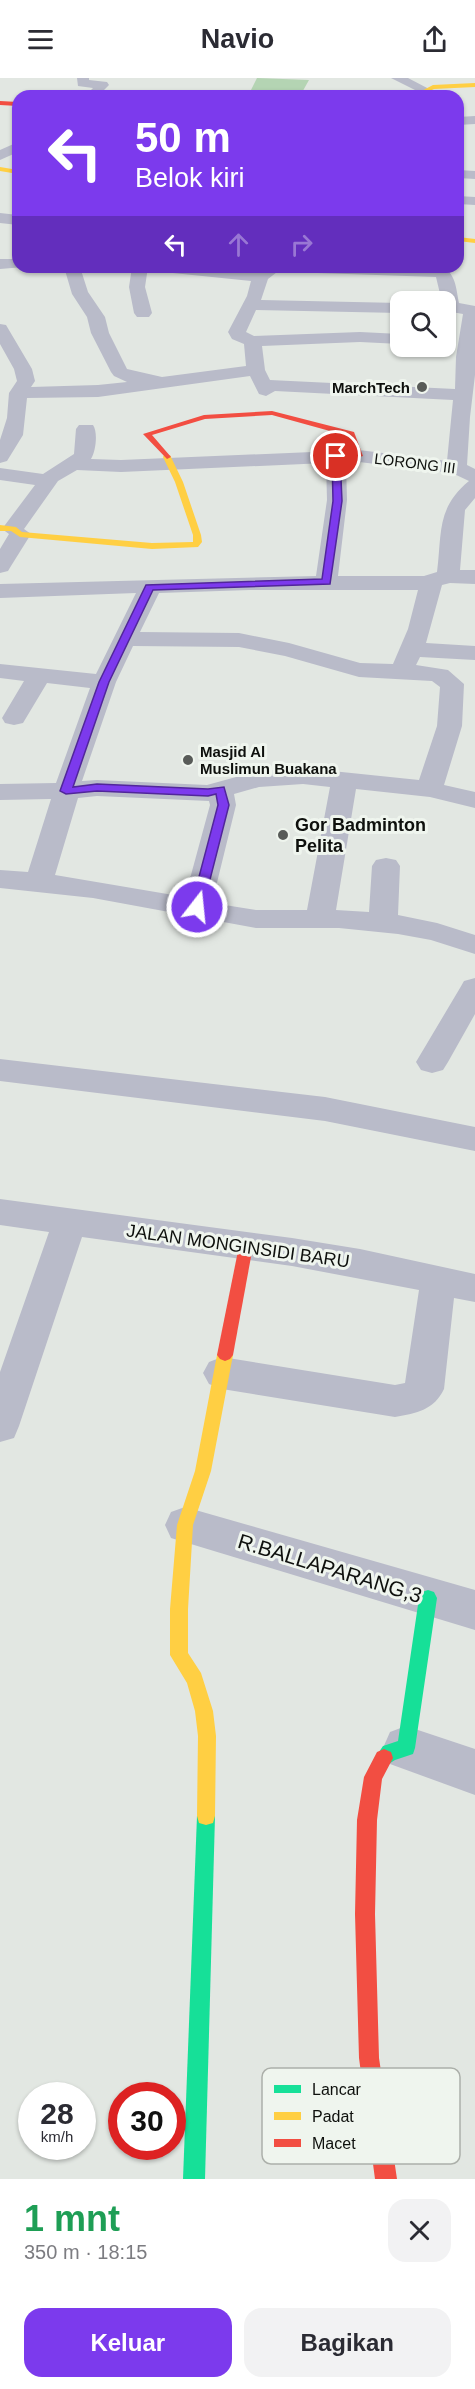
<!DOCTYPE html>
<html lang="id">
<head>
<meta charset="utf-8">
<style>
	body { margin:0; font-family:Helvetica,sans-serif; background:#f2f2f3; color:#2b2b33; height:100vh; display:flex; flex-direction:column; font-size:22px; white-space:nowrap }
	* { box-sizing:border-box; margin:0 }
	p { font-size:20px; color:#7c7c81 }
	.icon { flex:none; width:33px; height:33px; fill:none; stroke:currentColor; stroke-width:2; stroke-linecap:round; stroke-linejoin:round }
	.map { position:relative; height:2101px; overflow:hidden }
	.drawer { display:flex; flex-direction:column; background:#fff; flex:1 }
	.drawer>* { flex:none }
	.top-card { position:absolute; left:12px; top:12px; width:452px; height:183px; border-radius:18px; box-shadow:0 2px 4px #0004; background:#7c3aed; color:#fff; overflow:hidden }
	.tools { position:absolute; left:390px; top:213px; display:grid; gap:12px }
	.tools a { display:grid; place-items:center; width:66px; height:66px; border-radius:12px; background:#fff; box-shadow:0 2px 4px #0004; font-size:30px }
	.speed { position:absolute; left:18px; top:2004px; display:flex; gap:12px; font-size:30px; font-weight:700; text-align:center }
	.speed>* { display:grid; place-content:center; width:78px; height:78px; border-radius:50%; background:#fff; box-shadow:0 2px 4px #0004; line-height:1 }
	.speed small { font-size:15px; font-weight:400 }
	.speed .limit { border:9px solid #d22; background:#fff; color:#111 }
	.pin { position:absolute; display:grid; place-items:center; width:51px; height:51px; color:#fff; margin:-26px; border:3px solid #fff; border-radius:50%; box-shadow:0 2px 6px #0007 }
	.me { position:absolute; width:66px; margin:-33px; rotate:16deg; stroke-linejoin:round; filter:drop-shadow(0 0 4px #0008) }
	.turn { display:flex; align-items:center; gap:21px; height:126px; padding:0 24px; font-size:27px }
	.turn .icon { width:78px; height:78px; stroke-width:2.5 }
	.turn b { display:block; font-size:42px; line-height:51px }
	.lanes { display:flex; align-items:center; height:57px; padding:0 24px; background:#0003; justify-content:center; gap:30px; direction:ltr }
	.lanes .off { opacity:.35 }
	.round { display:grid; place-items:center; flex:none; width:63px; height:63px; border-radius:18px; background:#f2f2f3 }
	.headline { display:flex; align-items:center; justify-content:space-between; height:102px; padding:0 24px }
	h1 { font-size:36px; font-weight:600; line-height:45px; color:#1e9e55 }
	.cta { display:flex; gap:12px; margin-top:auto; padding:12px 24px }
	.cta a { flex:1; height:69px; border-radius:18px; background:#7c3aed; color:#fff; font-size:24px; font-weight:600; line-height:69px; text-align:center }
	.cta a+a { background:#f2f2f3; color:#2b2b33 }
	header { display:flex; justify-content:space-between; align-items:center; height:78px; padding:0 24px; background:#fff; font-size:27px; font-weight:600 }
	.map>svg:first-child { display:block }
</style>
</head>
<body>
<header><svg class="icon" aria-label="menu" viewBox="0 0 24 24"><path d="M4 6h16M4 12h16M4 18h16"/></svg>Navio<svg class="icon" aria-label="share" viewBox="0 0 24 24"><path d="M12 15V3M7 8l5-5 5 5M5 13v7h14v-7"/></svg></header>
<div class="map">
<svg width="475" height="2101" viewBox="0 0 475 2101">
	<rect width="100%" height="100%" fill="#e2e7e2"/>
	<path fill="#b4d4b3" d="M 257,0 L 309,2 L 300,18 L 249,16 Z"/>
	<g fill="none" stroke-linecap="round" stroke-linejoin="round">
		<g fill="#b9bbc9" fill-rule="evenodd">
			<path d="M 77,0 L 89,0 L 89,2 L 107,4 L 109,7 L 98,18 L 85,18 L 93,10 L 78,8 Z"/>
			<path d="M 391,0 L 408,0 L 431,12 L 429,15 L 421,15 Z"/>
			<path d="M 475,38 L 475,46 L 458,47 L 458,39 Z"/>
			<path d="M 18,64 L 18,74 L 0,82 L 0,72 Z"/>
			<path d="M 458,92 L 475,93 L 475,101 L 458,100 Z"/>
			<path d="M 458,118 L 475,119 L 475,127 L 458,126 Z"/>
			<path d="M 0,135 L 18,137 L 18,147 L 0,145 Z"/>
			<path d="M 0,181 L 18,181 L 18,189 L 24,189 L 0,191 Z"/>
			<path d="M 64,189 L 80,189 L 88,214 L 105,239 L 109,255 L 127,291 L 162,299 L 246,288 L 244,266 L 232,261 L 228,254 L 247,218 L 251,203 L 163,194 L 155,189 L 210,189 L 257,194 L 263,189 L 440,189 C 456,193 456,211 459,225 L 475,228 L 475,297 L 470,339 L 467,387 L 475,391 L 475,420 L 465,432 L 460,492 L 475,492 L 475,506 L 450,505 L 442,507 L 426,565 L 475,568 L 475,582 L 420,579 L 416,587 L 448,592 L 464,606 L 462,648 L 444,707 L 475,714 L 475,730 L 430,719 L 356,711 L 336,832 L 369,834 L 372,788 L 376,782 L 386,780 L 396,782 L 400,788 L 398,837 L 437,845 L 475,857 L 475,876 L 431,862 L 398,856 L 339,850 L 256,850 L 93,820 L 0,810 L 0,792 L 28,794 L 51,721 L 0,722 L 0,706 L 56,705 L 90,610 L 47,605 L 23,645 L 14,647 L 5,645 L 2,640 L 24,603 L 0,600 L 0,586 L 96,596 L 136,515 L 0,520 L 0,506 L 316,498 L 327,422 L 326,385 L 121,394 L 77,392 L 58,403 L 24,451 L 31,456 L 11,488 L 8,493 L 0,495 L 0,471 L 9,456 L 2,451 L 35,407 L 0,402 L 0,390 L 43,396 L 74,376 L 76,351 L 79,347 L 93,347 C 98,354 96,373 91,381 L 121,382 L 359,372 L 447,383 L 453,322 L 275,313 L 266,318 L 259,316 L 250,298 L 98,319 L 27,320 L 23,357 L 7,383 L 0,385 L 0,362 L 7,340 L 9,315 L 17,303 L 14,291 L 0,266 L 0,246 L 6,247 L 32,291 L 35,303 L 31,309 L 98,307 L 127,304 L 114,298 L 111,294 L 91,255 L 87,239 L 72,216 ZM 281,191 L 288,194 L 436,199 L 442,224 L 446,224 L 446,233 L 463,236 L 456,279 L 455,311 L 270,302 L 265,292 L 262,268 L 360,264 L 400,266 L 400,256 L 360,254 L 254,258 L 246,254 L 256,232 L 400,235 L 400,225 L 261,222 L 268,201 ZM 359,384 L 452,395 L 469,403 C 436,430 442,456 437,494 L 424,498 L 338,498 L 347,422 L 346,385 ZM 250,512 L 418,512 L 408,551 L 393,586 L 360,585 L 289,565 L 239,555 L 140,554 L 159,515 ZM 133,568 L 239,569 L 285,578 L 359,599 L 432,603 L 440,609 L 437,648 L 419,702 L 303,690 L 258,693 L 207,707 L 97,702 L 82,703 L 116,604 ZM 303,706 L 330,709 L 307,832 L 256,832 L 212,825 L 236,727 L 234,716 L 259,709 ZM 97,718 L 209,723 L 210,727 L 185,819 L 55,797 L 78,720 Z"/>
			<path d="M 132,189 L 148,189 L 145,209 L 152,235 L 149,239 L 137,239 L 134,235 L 129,209 Z"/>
			<path d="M 475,900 L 475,936 L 448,984 L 443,992 L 432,995 L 421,992 L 416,984 L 460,910 L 464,903 Z"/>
			<path d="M 0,981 L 325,1019 L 475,1049 L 475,1073 L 325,1043 L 0,1003 Z"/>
			<path d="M 0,1121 L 292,1160 L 360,1171 L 475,1196 L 475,1224 L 454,1220 L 444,1311 C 434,1332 417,1335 395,1339 L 222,1311 L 209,1306 L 203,1295 L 209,1284 L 222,1279 L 395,1307 L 405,1305 L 419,1212 L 292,1188 L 82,1159 L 19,1348 L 14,1360 L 0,1364 L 0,1294 L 49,1154 L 0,1147 Z"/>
			<path d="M 185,1429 L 475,1512 L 475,1552 L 171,1460 L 165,1447 L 171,1434 Z"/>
			<path d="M 406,1648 L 475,1671 L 475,1717 L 390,1686 L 383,1670 L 390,1654 Z"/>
		</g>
		<g fill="#16e098" fill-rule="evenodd">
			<path d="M 428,1512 L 434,1514 L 437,1520 L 415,1670 L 413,1676 L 395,1682 L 384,1689 L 377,1686 L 375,1680 L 383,1668 L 398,1663 L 419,1520 L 422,1514 Z"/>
			<path d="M 206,1729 L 213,1731 L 215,1738 L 205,2101 L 183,2101 L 197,1738 L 199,1731 Z"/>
		</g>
		<g fill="#ffcf43" fill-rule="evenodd">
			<path d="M 475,5 L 475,9 L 434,11 L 419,18 L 412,18 L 433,7 Z"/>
			<path d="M 0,89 L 18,92 L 18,96 L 0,93 Z"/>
			<path d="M 458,159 L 475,161 L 475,165 L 458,163 Z"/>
			<path d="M 164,377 L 170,377 L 183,404 L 201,457 L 202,464 L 198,469 L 152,471 L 20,459 L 11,453 L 0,453 L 0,447 L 16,449 L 22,454 L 152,465 L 193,464 L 193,457 L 175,404 L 163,379 Z"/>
			<path d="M 225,1271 L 230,1273 L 233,1277 L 211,1393 L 193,1447 L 188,1531 L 188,1575 L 201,1595 L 213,1633 L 216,1658 L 215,1738 L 213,1745 L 206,1747 L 199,1745 L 197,1738 L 198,1658 L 195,1633 L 187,1605 L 170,1577 L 170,1531 L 177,1447 L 195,1393 L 217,1277 L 220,1273 Z"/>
		</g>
		<g fill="#f24e42" fill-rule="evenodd">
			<path d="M 0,23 L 18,24 L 18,28 L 0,27 Z"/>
			<path d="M 272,333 L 354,354 L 363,378 L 356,380 L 348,358 L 272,337 L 205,341 L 152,357 L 171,379 L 167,381 L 143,356 L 204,337 Z"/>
			<path d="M 246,1162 L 251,1164 L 253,1168 L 233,1277 L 230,1281 L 225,1283 L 220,1281 L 217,1277 L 239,1168 L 241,1164 Z"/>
			<path d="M 384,1671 L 391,1674 L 393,1680 L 382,1701 L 377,1742 L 375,1836 L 379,1980 L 397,2101 L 375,2101 L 359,1980 L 355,1836 L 357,1742 L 364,1699 L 377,1674 Z"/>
		</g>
	</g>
	<path fill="#7c3aed" stroke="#51269a" stroke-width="1.5" d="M 336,375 L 340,378 L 342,423 L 330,506 L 153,512 L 109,604 L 73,709 L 97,706 L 208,711 L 224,709 L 229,727 L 203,829 L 201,832 L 193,832 L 191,829 L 218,727 L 216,716 L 208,718 L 97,713 L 66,716 L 60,713 L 99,604 L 146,507 L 322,501 L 333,423 L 332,378 Z"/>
	<g fill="#585b58" stroke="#eff5ee" stroke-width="2">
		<circle cx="422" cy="309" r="6"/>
		<circle cx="188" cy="682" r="6"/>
		<circle cx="283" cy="757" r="6"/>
	</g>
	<g text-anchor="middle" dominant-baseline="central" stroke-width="6" stroke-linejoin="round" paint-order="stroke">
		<g font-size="15" font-weight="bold" fill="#0e100d" stroke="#eff5ee" text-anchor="end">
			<text x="410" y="309">MarchTech</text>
			<text x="200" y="673" text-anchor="start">Masjid Al<tspan x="200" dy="17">Muslimun Buakana</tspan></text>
		</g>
		<g font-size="15" fill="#0e100d" stroke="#eff5ee">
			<text transform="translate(415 385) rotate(7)">LORONG III</text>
		</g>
		<g font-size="18" font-weight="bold" fill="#0e100d" stroke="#eff5ee" text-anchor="start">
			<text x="295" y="747">Gor Badminton<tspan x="295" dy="21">Pelita</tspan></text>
		</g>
		<g font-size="18" fill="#0e100d" stroke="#eff5ee">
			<text transform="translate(238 1168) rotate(8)">JALAN MONGINSIDI BARU</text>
		</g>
		<g font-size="21" fill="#0e100d" stroke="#eff5ee">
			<text transform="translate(330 1490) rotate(17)">R.BALLAPARANG,3</text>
		</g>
	</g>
	<rect x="262" y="1990" width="198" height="96" rx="9" fill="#eff5ee" stroke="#acb0aa" stroke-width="1.5"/>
	<rect x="274" y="2007" width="27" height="8" fill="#16e098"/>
	<rect x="274" y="2034" width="27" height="8" fill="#ffcf43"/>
	<rect x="274" y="2061" width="27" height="8" fill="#f24e42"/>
	<g font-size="16" fill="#0e100d">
		<text x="312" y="2017">Lancar</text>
		<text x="312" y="2044">Padat</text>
		<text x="312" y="2071">Macet</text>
	</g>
</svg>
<div class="tools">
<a><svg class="icon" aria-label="search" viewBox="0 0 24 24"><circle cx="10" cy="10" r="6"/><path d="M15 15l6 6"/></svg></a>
</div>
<div class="speed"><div>28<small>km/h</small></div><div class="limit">30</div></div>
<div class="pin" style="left:336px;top:378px;background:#d93025"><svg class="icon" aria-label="arrive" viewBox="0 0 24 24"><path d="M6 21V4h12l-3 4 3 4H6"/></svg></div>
<svg class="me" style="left:197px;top:829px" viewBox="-20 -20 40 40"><circle r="17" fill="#7c3aed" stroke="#fff" stroke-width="3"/><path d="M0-11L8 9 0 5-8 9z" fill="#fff"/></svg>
<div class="top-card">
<div class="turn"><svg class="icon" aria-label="left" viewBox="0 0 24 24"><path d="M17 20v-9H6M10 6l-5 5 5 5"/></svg><div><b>50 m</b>Belok kiri</div></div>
<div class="lanes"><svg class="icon" aria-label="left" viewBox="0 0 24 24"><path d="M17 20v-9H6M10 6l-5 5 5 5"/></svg><svg class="icon off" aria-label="ahead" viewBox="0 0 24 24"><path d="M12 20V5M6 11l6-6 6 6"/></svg><svg class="icon off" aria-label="right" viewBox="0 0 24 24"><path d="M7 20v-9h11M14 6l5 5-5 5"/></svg></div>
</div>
</div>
<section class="drawer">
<div class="headline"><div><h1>1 mnt</h1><p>350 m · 18:15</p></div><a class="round"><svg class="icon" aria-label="close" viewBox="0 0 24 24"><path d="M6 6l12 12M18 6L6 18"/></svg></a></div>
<div class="cta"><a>Keluar</a><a>Bagikan</a></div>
</section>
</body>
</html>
